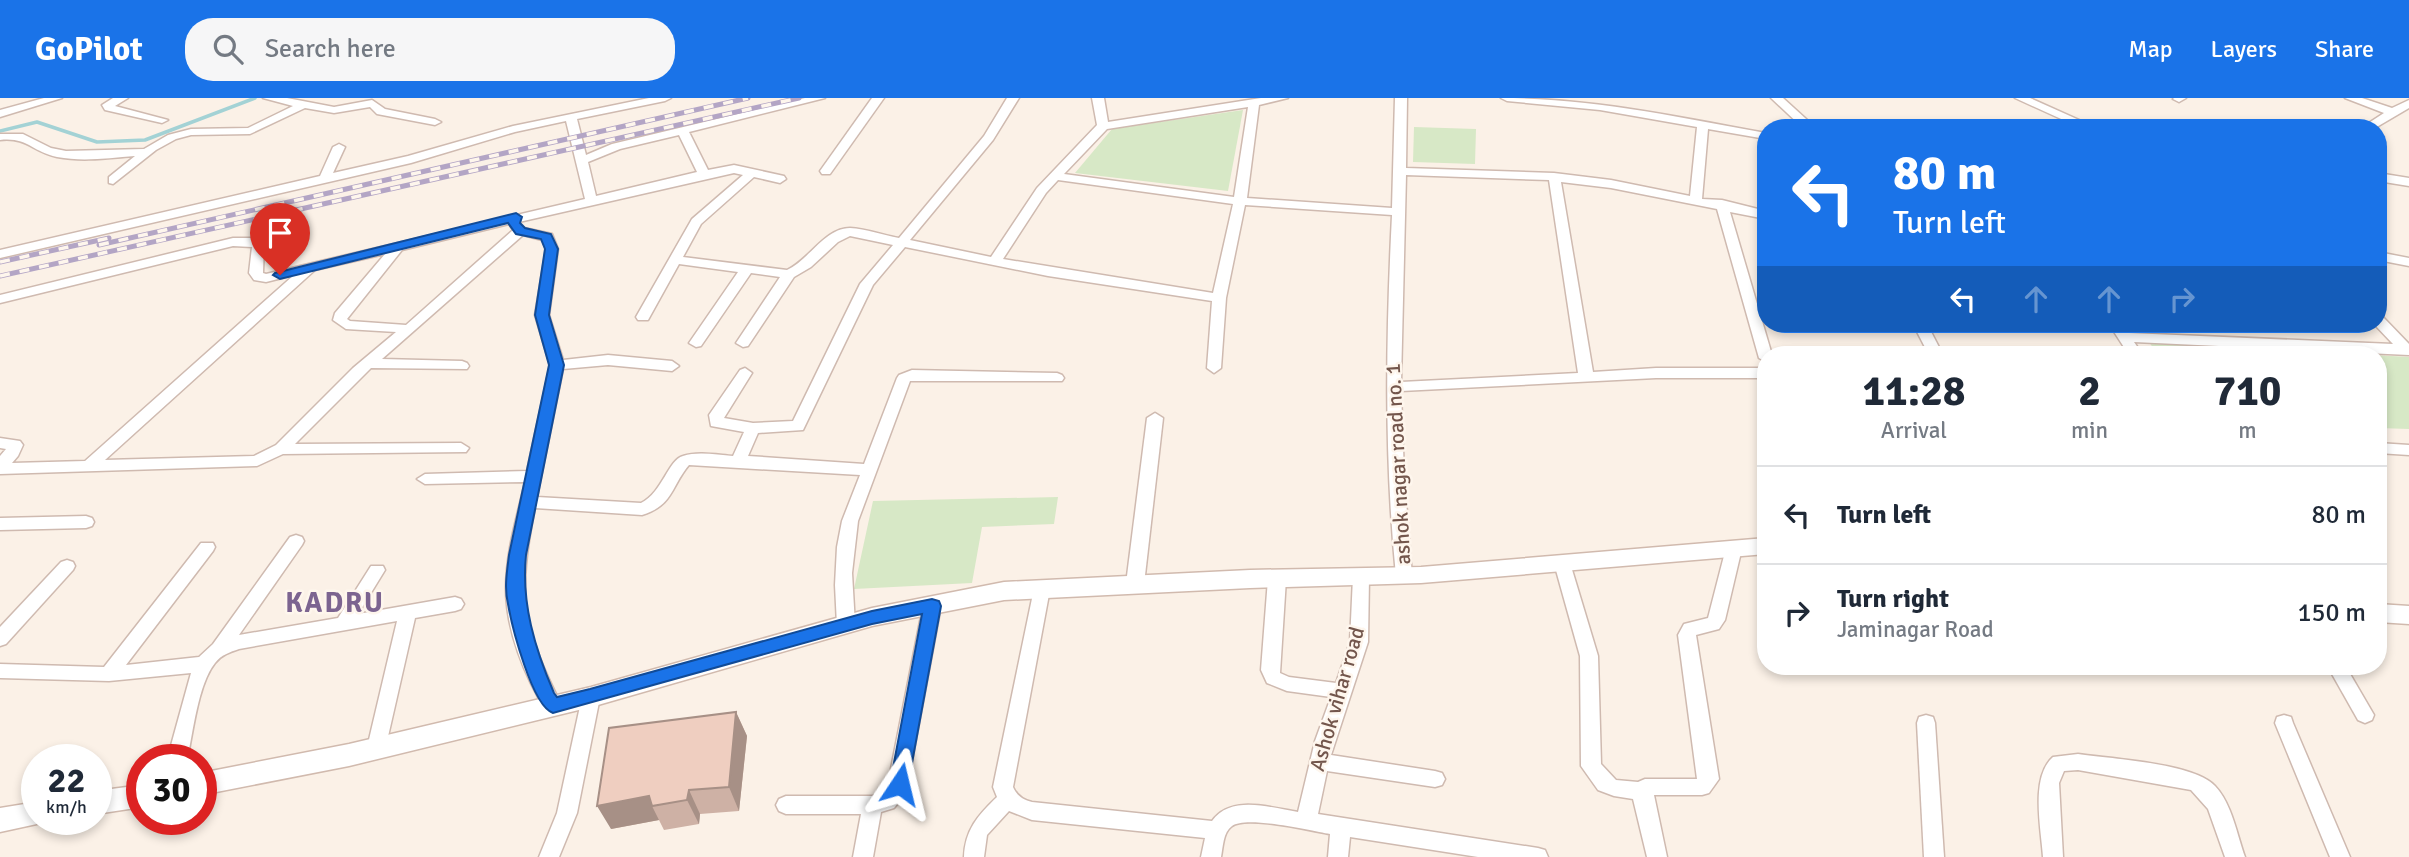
<!DOCTYPE html>
<html lang="en">
<head>
<meta charset="utf-8">
<style>
	body { margin:0; font-family:Signika,sans-serif; background:#f6f6f7; color:#1f2937; height:100vh; display:flex; flex-direction:column; font-size:26px; white-space:nowrap }
	* { box-sizing:border-box; margin:0 }
	p { font-size:23px; color:#747a83 }
	.icon { flex:none; width:38px; height:38px; fill:none; stroke:currentColor; stroke-width:2; stroke-linecap:round; stroke-linejoin:round }
	.map { position:relative; flex:1; overflow:hidden }
	.sheet { position:absolute; left:1757px; top:248px; width:630px; height:329px; display:flex; flex-direction:column; background:#fff; border-radius:28px; box-shadow:0 4px 10px #0003 }
	.sheet>* { flex:none }
	.top-card { position:absolute; left:1757px; top:21px; width:630px; height:214px; border-radius:28px; box-shadow:0 4px 10px #0003; background:#1a73e8; color:#fff; overflow:hidden }
	.speed { position:absolute; left:21px; top:646px; display:flex; gap:14px; font-size:35px; font-weight:700; text-align:center }
	.speed>* { display:grid; place-content:center; width:91px; height:91px; border-radius:50%; background:#fff; box-shadow:0 4px 10px #0003; line-height:1 }
	.speed small { font-size:18px; font-weight:400 }
	.speed .limit { border:10px solid #d22; background:#fff; color:#111 }
	.pin { position:absolute; display:grid; place-items:center; width:60px; height:60px; color:#fff; margin:-72px -30px; border-radius:50% 50% 50% 0; rotate:-45deg; box-shadow:0 0 7px #0007 }
	.pin .icon { rotate:45deg }
	.me { position:absolute; width:77px; margin:-38px; rotate:10deg; stroke-linejoin:round; filter:drop-shadow(0 0 5px #0008) }
	.turn { display:flex; align-items:center; gap:24px; height:147px; padding:0 21px; font-size:32px }
	.turn .icon { width:91px; height:91px; stroke-width:2.5 }
	.turn b { display:block; font-size:49px; line-height:60px }
	.lanes { display:flex; align-items:center; height:66px; padding:0 21px; background:#0003; justify-content:center; gap:35px; direction:ltr }
	.lanes .off { opacity:.35 }
	.eta { display:flex; justify-content:space-evenly; align-items:center; height:119px; text-align:center }
	.eta b { font-size:42px; font-weight:700; line-height:49px }
	ul { padding:0; list-style:none }
	li { display:flex; align-items:center; gap:21px; height:98px; padding:0 21px; border-top:2px solid #e0e1e3 }
	li div { flex:1 }
	li b { display:block; font-size:26px }
	li em { font-style:normal }
	header { display:flex; align-items:center; gap:42px; box-sizing:border-box; height:98px; padding:0 35px; background:#1a73e8; color:#fff }
	header strong { font-size:33px }
	nav { display:flex; gap:38px; margin-inline-start:auto; font-size:24px }
	.search { width:490px; height:63px; background:#f6f6f7; display:flex; align-items:center; gap:18px; box-sizing:border-box; padding:0 24px; border-radius:28px; color:#747a83; font-size:26px }
	.map>svg:first-child { display:block }
</style>
</head>
<body>
<header>
<strong>GoPilot</strong>
<div class="search"><svg class="icon" aria-label="search" viewBox="0 0 24 24"><circle cx="10" cy="10" r="6"/><path d="M15 15l6 6"/></svg>Search here</div>
<nav><a>Map</a><a>Layers</a><a>Share</a></nav>
</header>
<div class="map">
<svg width="2409" height="759" viewBox="0 0 2409 759">
	<rect width="100%" height="100%" fill="#fbf1e7"/>
	<g fill="#d7e8c6">
		<path d="M 1243,12 L 1228,93 L 1075,75 L 1112,31 Z"/>
		<path d="M 1414,29 L 1476,31 L 1475,66 L 1413,64 Z"/>
		<path d="M 2149,244 L 2409,259 L 2409,331 L 2378,330 L 2378,257 L 2158,257 Z"/>
		<path d="M 1058,399 L 1054,426 L 982,429 L 972,485 L 854,491 L 873,403 Z"/>
	</g>
	<g fill="none" stroke-linecap="round" stroke-linejoin="round">
		<path stroke="#a3d2d5" stroke-width="3.5" d="M 0,33 L 37,24 L 97,44 L 145,42 L 255,0"/>
		<g stroke="#cfbab0" stroke-width="3">
			<g id="street">
				<path d="M 44,0 L 62,0 L 0,19 L 0,12 Z"/>
				<path d="M 113,0 L 128,0 L 115,8 L 168,22 L 162,25 L 105,12 L 102,7 Z"/>
				<path d="M 263,0 L 287,0 L 334,9 L 372,2 L 385,11 L 435,21 L 441,24 L 435,27 L 377,16 L 370,9 L 334,15 L 305,10 L 250,36 L 191,37 L 176,41 L 156,52 L 113,86 L 109,85 L 109,79 L 135,58 C 109,60 83,64 57,59 C 32,54 28,39 0,42 L 0,36 L 23,36 L 51,50 L 66,53 L 144,51 L 168,37 L 191,31 L 248,30 L 293,8 Z"/>
				<path d="M 649,0 L 671,0 L 665,3 L 577,21 L 586,57 L 612,46 L 805,0 L 825,0 L 689,34 L 708,72 L 734,67 L 784,78 L 786,81 L 780,85 L 754,79 L 701,126 L 683,159 L 787,172 C 809,162 825,130 850,130 C 866,131 883,137 899,140 L 984,38 L 1007,0 L 1019,0 L 993,42 L 910,142 L 991,159 L 1037,90 L 1097,27 L 1092,0 L 1104,0 L 1108,24 L 1261,0 L 1288,0 L 1259,7 L 1247,100 L 1392,110 L 1395,0 L 1407,0 L 1406,70 L 1554,75 L 1611,82 L 1690,98 L 1697,29 L 1600,12 L 1507,3 L 1501,0 C 1591,0 1678,19 1766,35 L 1766,41 L 1708,31 L 1702,101 L 1722,102 L 1766,113 L 1766,121 L 1730,114 L 1772,257 L 1766,257 L 1766,264 L 1759,260 L 1717,111 L 1611,90 L 1561,84 L 1593,274 L 1656,270 L 1766,270 L 1766,280 L 1656,280 L 1401,293 L 1404,377 L 1412,478 L 1410,482 L 1398,482 L 1396,478 C 1384,357 1386,238 1392,117 L 1245,107 L 1226,200 L 1221,270 L 1214,275 L 1207,270 L 1212,203 L 1048,178 L 905,149 L 873,187 L 803,332 L 758,335 L 748,358 L 864,366 L 897,280 L 899,277 L 912,272 L 1057,275 L 1062,277 L 1064,280 L 1062,283 L 910,283 L 858,423 L 852,475 L 855,527 L 852,532 L 846,534 L 840,532 L 837,527 L 835,487 L 837,449 L 842,423 L 860,377 L 689,367 C 671,388 674,407 642,417 L 535,410 C 517,497 522,529 562,608 L 560,613 L 553,616 L 546,613 C 525,579 506,532 506,491 C 506,454 517,419 525,384 L 425,386 L 417,381 L 425,376 L 527,373 L 550,267 L 535,217 L 546,151 L 542,142 L 523,137 L 382,261 L 462,263 L 467,265 L 469,268 L 467,271 L 371,270 L 295,346 L 461,345 L 469,350 L 466,354 L 283,356 L 257,368 L 0,376 L 0,358 L 6,351 L 0,350 L 0,340 L 20,343 L 23,347 L 18,358 L 12,365 L 85,363 L 294,177 L 266,184 L 254,182 L 249,175 L 252,149 L 233,148 L 0,205 L 0,197 L 233,140 L 253,140 L 264,144 L 263,175 L 266,176 L 585,101 L 566,23 L 515,34 L 411,65 L 0,160 L 0,152 L 320,78 L 333,49 L 339,46 L 345,49 L 333,75 L 408,58 L 513,28 ZM 1248,9 L 1234,99 L 1064,76 L 1107,31 ZM 679,37 L 697,74 L 596,98 L 588,64 L 620,51 ZM 734,75 L 743,77 L 692,121 L 636,219 L 638,222 L 648,222 L 679,166 L 738,174 L 689,245 L 696,249 L 701,248 L 751,175 L 780,179 L 736,245 L 743,249 L 748,248 L 794,179 L 811,169 L 838,144 L 850,138 L 893,147 L 860,186 L 793,323 L 753,325 L 724,320 L 752,275 L 745,270 L 740,272 L 709,317 L 711,328 L 744,334 L 733,358 C 718,357 698,353 683,358 C 668,362 663,394 641,405 L 537,399 L 563,271 L 608,267 L 672,273 L 679,268 L 672,263 L 608,257 L 563,262 L 549,217 L 558,151 L 552,136 L 524,130 L 519,124 ZM 1406,77 L 1549,82 L 1578,275 L 1401,284 ZM 1058,82 L 1233,106 L 1213,195 L 1003,161 L 1046,95 ZM 509,126 L 513,132 L 406,227 L 350,223 L 347,221 L 402,152 ZM 385,156 L 335,215 L 333,222 L 346,231 L 396,234 L 353,270 L 276,347 L 254,358 L 105,362 L 315,172 Z"/>
				<path d="M 872,0 L 884,0 L 830,76 L 822,76 L 820,73 Z"/>
				<path d="M 1771,0 L 1783,0 L 1816,30 L 1803,30 Z"/>
				<path d="M 2015,0 L 2030,0 L 2097,30 L 2081,30 Z"/>
				<path d="M 2186,0 L 2179,4 L 2173,1 L 2174,0 Z"/>
				<path d="M 2345,0 L 2362,0 L 2392,10 L 2409,2 L 2409,10 L 2375,30 L 2361,30 L 2384,15 Z"/>
				<path d="M 2378,75 L 2409,80 L 2409,88 L 2378,83 Z"/>
				<path d="M 2378,154 L 2409,160 L 2409,168 L 2378,162 Z"/>
				<path d="M 2378,218 L 2383,219 L 2409,246 L 2409,257 L 2134,244 L 2143,257 L 2129,257 L 2109,226 L 2123,226 L 2129,235 L 2393,246 L 2374,226 L 2378,226 Z"/>
				<path d="M 1913,226 L 1927,226 L 1943,257 L 1929,257 Z"/>
				<path d="M 1155,315 L 1163,320 L 1144,486 L 1141,491 L 1129,491 L 1126,486 L 1147,320 Z"/>
				<path d="M 2378,345 L 2409,347 L 2409,357 L 2378,355 Z"/>
				<path d="M 86,418 L 92,420 L 94,424 L 92,428 L 86,430 L 0,432 L 0,420 Z"/>
				<path d="M 296,437 L 302,439 L 304,443 L 302,447 L 239,537 L 338,520 L 371,468 L 383,468 L 385,472 L 358,516 L 455,499 L 461,501 L 464,506 L 461,511 L 455,513 L 415,520 L 384,656 L 377,658 L 370,656 L 367,650 L 397,523 L 239,551 C 230,554 221,557 215,565 C 198,586 193,635 187,662 L 167,662 L 191,575 L 109,583 L 0,580 L 0,566 L 104,569 L 201,445 L 213,445 L 215,449 L 213,453 L 126,567 L 199,559 L 213,546 L 290,439 Z"/>
				<path d="M 1734,444 L 1740,446 L 1742,450 L 1725,522 L 1719,531 L 1696,537 L 1719,681 L 1709,695 L 1702,697 L 1654,697 L 1667,759 L 1647,759 L 1633,701 L 1614,698 L 1598,692 L 1581,668 L 1580,558 L 1554,465 L 1556,461 L 1568,461 L 1570,465 L 1598,558 L 1601,666 L 1616,682 L 1638,684 L 1645,681 L 1697,681 L 1678,537 L 1684,526 L 1708,520 L 1726,450 L 1728,446 Z"/>
				<path d="M 67,462 L 73,464 L 75,468 L 73,472 L 6,546 L 0,548 L 0,529 L 61,464 Z"/>
				<path d="M 1361,473 L 1367,475 L 1369,479 L 1368,544 L 1331,657 L 1435,673 L 1442,675 L 1445,681 L 1442,687 L 1435,689 L 1327,673 L 1318,716 L 1538,750 L 1545,752 L 1548,759 L 1478,759 L 1350,739 L 1348,759 L 1328,759 L 1330,736 C 1311,733 1246,717 1232,728 C 1223,734 1223,749 1221,759 L 1201,759 L 1205,740 L 1032,722 L 1009,713 L 987,737 L 984,759 L 964,759 C 965,732 978,717 997,699 L 993,689 L 1035,486 L 1047,486 L 1050,491 L 1013,689 C 1017,698 1023,702 1032,704 L 1212,723 C 1231,696 1272,710 1298,714 L 1315,643 L 1331,599 L 1287,593 L 1267,585 L 1261,572 L 1268,481 L 1271,476 L 1283,476 L 1286,481 L 1280,575 L 1289,579 L 1336,585 L 1350,544 L 1353,479 L 1355,475 Z"/>
				<path d="M 932,501 L 938,503 L 941,508 L 906,695 L 894,710 L 881,714 L 873,759 L 853,759 L 861,716 L 786,716 L 779,713 L 776,707 L 779,701 L 786,698 L 872,698 L 881,696 L 887,691 L 923,508 L 926,503 Z"/>
				<path d="M 2328,569 L 2346,569 L 2374,617 L 2372,622 L 2365,625 L 2358,622 Z"/>
				<path d="M 591,591 L 598,594 L 600,599 L 577,715 L 559,759 L 539,759 L 557,715 L 582,599 L 584,594 Z"/>
				<path d="M 1926,617 L 1933,619 L 1935,625 L 1944,759 L 1924,759 L 1917,625 L 1919,619 Z"/>
				<path d="M 2284,617 L 2291,619 L 2293,625 L 2350,759 L 2330,759 L 2275,625 L 2277,619 Z"/>
				<path d="M 2078,656 C 2111,661 2194,665 2215,688 C 2232,706 2237,737 2245,759 L 2225,759 L 2208,711 L 2191,692 L 2078,672 L 2064,673 L 2059,685 L 2063,759 L 2043,759 C 2041,730 2030,679 2053,659 Z"/>
			</g>
		</g>
		<g stroke="#d1baae" stroke-width="3">
			<g id="secondary">
				<path d="M 1766,440 L 1766,456 L 1421,485 L 1250,490 L 1004,502 L 872,528 L 591,609 L 349,668 L 201,697 L 201,675 L 349,646 L 591,589 L 872,510 L 1004,484 L 1250,472 L 1421,469 Z"/>
				<path d="M 2378,506 L 2409,508 L 2409,526 L 2378,524 Z"/>
				<path d="M 142,687 L 142,709 L 96,716 L 96,693 Z"/>
				<path d="M 37,704 L 37,721 L 48,721 L 46,724 L 0,734 L 0,710 Z"/>
			</g>
		</g>
		<use href="#street" fill="#fff" fill-rule="evenodd"/>
		<use href="#secondary" fill="#fff" fill-rule="evenodd"/>
		<g stroke="#b3a5c5" stroke-width="5">
			<g id="rail">
				<path d="M 99,147 L 748,0"/>
				<path d="M 0,164 L 109,140"/>
				<path d="M 0,178 L 799,0"/>
			</g>
		</g>
		<use href="#rail" stroke="#fef6ed" stroke-width="3.5" stroke-dasharray="10" stroke-linecap="butt"/>
	</g>
	<path fill="#ceb1a5" d="M 736,614 L 747,638 L 739,713 L 700,716 L 699,726 L 664,732 L 659,722 L 611,731 Z"/>
	<g fill="#a79086">
		<path d="M 736,614 L 747,638 L 739,713 L 729,689 Z"/>
		<path d="M 689,692 L 700,716 L 699,726 L 687,702 Z"/>
		<path d="M 649,698 L 652,708 L 659,722 L 611,731 L 597,708 Z"/>
	</g>
	<path fill="#efcec0" stroke="#a79086" stroke-width="2" d="M 736,614 L 729,689 L 689,692 L 687,702 L 652,708 L 649,698 L 597,708 L 609,630 Z"/>
	<path fill="#1a73e8" stroke="#114b97" stroke-width="2" d="M 516,115 L 522,119 L 520,125 L 525,130 L 551,136 L 558,151 L 549,217 L 564,267 L 526,457 C 521,505 535,551 554,595 L 557,599 L 590,591 L 872,513 L 932,501 L 939,503 L 941,508 L 907,692 L 900,695 L 893,692 L 890,686 L 922,516 L 872,526 L 553,615 C 532,608 512,529 508,506 C 504,490 507,473 509,457 L 549,267 L 535,217 L 545,151 L 541,141 L 516,136 L 508,125 L 280,181 L 273,177 L 275,175 Z"/>
	<g text-anchor="middle" dominant-baseline="central" stroke-width="5" stroke-linejoin="round" paint-order="stroke">
		<g font-size="21" fill="#73564c" stroke="#fef6ed">
			<text transform="translate(1398 366) rotate(-93)">ashok nagar road no. 1</text>
			<text transform="translate(1337 601) rotate(-74)">Ashok vihar road</text>
		</g>
		<g font-size="28" font-weight="bold" letter-spacing="2" fill="#7c6490" stroke="#fef6ed">
			<text x="335" y="505">KADRU</text>
		</g>
	</g>
</svg>
<div class="speed"><div>22<small>km/h</small></div><div class="limit">30</div></div>
<div class="pin" style="left:280px;top:177px;background:#d93025"><svg class="icon" aria-label="arrive" viewBox="0 0 24 24"><path d="M6 21V4h12l-3 4 3 4H6"/></svg></div>
<svg class="me" style="left:900px;top:686px" viewBox="-20 -20 40 40"><path d="M0-17L14 15 0 8-14 15z" fill="#1a73e8" stroke="#fff" stroke-width="4"/></svg>
<div class="top-card">
<div class="turn"><svg class="icon" aria-label="left" viewBox="0 0 24 24"><path d="M17 20v-9H6M10 6l-5 5 5 5"/></svg><div><b>80 m</b>Turn left</div></div>
<div class="lanes"><svg class="icon" aria-label="left" viewBox="0 0 24 24"><path d="M17 20v-9H6M10 6l-5 5 5 5"/></svg><svg class="icon off" aria-label="ahead" viewBox="0 0 24 24"><path d="M12 20V5M6 11l6-6 6 6"/></svg><svg class="icon off" aria-label="ahead" viewBox="0 0 24 24"><path d="M12 20V5M6 11l6-6 6 6"/></svg><svg class="icon off" aria-label="right" viewBox="0 0 24 24"><path d="M7 20v-9h11M14 6l5 5-5 5"/></svg></div>
</div>
<section class="sheet">
<div class="eta">
<div><b>11:28</b><p>Arrival</p></div>
<div><b>2</b><p>min</p></div>
<div><b>710</b><p>m</p></div>
</div>
<ul>
<li><svg class="icon" aria-label="left" viewBox="0 0 24 24"><path d="M17 20v-9H6M10 6l-5 5 5 5"/></svg><div><b>Turn left</b></div><em>80 m</em></li>
<li><svg class="icon" aria-label="right" viewBox="0 0 24 24"><path d="M7 20v-9h11M14 6l5 5-5 5"/></svg><div><b>Turn right</b><p>Jaminagar Road</p></div><em>150 m</em></li>
</ul>
</section>
</div>
</body>
</html>
